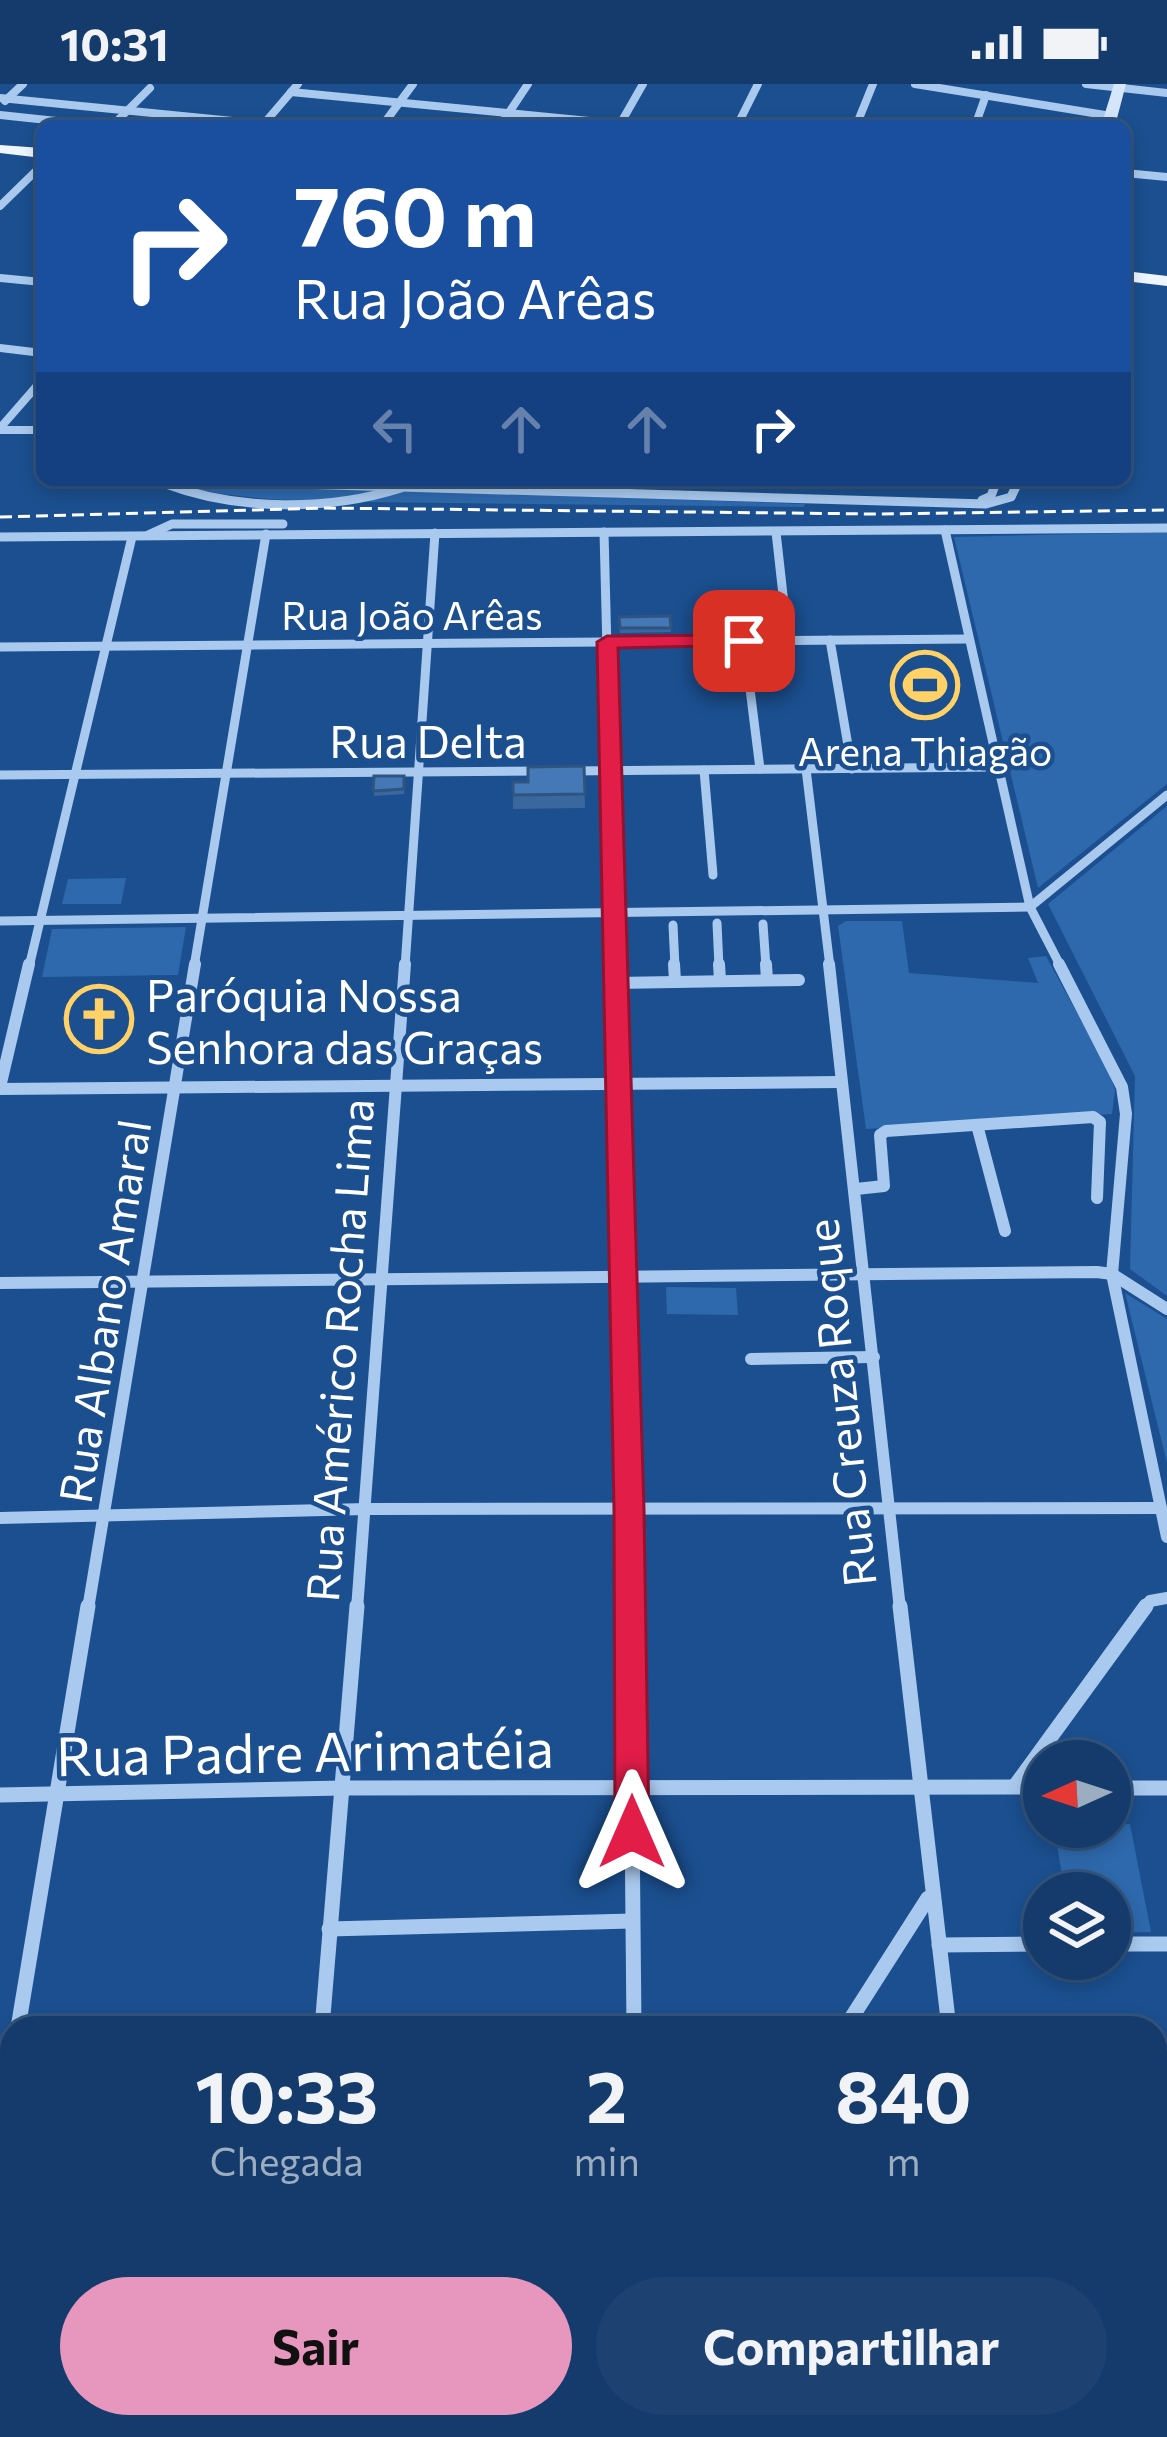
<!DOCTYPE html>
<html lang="pt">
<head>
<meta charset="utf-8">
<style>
	body { margin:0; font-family:Commissioner,sans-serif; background:#1d4271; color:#f1f3f6; height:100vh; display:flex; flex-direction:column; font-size:45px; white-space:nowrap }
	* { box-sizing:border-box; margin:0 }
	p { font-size:39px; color:#9dadc1 }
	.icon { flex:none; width:66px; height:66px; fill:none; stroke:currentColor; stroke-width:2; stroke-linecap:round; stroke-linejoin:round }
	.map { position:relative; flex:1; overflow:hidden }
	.details { position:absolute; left:0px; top:1932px; width:1167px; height:423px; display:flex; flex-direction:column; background:#143b6b; border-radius:36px 36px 0 0; box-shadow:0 6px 18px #0003,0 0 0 3px #33557e }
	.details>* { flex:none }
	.banner { position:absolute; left:36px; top:36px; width:1095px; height:366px; border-radius:18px; box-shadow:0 6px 18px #0003,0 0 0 3px #33557e; background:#1a4fa0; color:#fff; overflow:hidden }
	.needle { width:78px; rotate:267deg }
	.controls { position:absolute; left:1023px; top:1656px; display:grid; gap:24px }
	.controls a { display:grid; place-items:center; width:108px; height:108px; border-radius:50%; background:#143b6b; box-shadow:0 6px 18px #0003,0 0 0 3px #33557e; font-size:60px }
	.pin { position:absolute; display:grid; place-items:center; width:102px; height:102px; color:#fff; margin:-51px; border-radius:24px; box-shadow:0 6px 18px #0006 }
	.me { position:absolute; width:132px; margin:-66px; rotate:0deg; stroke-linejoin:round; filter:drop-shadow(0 0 9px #0008) }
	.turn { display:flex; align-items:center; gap:42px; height:252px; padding:0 60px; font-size:54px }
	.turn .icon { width:156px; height:156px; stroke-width:2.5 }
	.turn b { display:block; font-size:84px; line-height:102px }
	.lanes { display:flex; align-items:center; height:114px; padding:0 60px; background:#0003; justify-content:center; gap:60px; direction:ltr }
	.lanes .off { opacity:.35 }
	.eta { display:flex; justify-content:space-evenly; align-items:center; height:204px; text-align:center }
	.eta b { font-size:72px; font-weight:700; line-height:84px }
	.primary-button { display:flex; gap:24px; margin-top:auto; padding:24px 60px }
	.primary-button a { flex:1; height:138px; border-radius:72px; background:#e797bd; color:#111; font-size:48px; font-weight:700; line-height:138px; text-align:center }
	.primary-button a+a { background:#1d4271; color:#f1f3f6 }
	.status { display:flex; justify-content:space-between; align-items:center; height:84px; padding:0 60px; background:#143b6b; direction:ltr }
	.status svg { height:33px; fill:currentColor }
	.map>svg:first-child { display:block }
</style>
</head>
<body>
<div class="status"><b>10:31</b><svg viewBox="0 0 49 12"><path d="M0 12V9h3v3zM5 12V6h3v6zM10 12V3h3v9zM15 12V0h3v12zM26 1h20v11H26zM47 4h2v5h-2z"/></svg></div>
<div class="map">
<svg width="1167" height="2353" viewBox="0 0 1167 2353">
	<rect width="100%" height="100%" fill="#1b4f8f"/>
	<g fill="#2e69ad">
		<path d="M 178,401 L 365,405 L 391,404 C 333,424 236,416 178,401 Z"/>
		<path d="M 404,406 L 805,420 L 804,423 L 365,418 Z"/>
		<path d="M 1167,448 L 1167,700 L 1038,804 L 954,453 Z"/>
		<path d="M 904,582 L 938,582 L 946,620 L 911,621 Z"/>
		<path d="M 1167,722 L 1167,1212 L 1130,1185 L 1135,992 L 1048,820 Z"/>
		<path d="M 126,794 L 121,820 L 62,820 L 68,795 Z"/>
		<path d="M 846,837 L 902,837 L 909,889 L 1038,899 L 1028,874 L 1046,872 L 1109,988 L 1115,1006 L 1112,1030 L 866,1045 L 838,842 Z"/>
		<path d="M 186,843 L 178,891 L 42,893 L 52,845 Z"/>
		<path d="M 666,1203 L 736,1204 L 738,1231 L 667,1230 Z"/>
		<path d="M 1125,1209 L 1167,1235 L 1167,1379 Z"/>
		<path d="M 1130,1740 L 1151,1848 L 1110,1849 L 1110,1809 L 1065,1809 L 1054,1743 Z"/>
	</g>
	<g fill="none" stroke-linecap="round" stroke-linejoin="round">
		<g stroke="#a9c9ee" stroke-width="8">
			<path d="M 915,0 L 1111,32"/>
			<path d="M 1086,0 L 1167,9"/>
			<path d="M 291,8 L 640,42"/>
			<path d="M 0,14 L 263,40"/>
			<path d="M 5,17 L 23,0"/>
			<path d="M 0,31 L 66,38"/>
			<path d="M 112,42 L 150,4"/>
			<path d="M 262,42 L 298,0"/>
			<path d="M 382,42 L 413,0"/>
			<path d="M 500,42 L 528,0"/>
			<path d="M 619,42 L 643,0"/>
			<path d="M 737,42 L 758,0"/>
			<path d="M 856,42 L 873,0"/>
			<path d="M 975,42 L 986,11"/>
			<path d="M 1125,89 L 1167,93"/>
			<path d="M 0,122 L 42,81"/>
			<path d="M 0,194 L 42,198"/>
			<path d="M 0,264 L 42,269"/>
			<path d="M 0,344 L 42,296"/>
			<path d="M 0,346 L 42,346"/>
		</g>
		<g stroke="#a9c9ee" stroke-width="9">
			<path d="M 160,396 L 986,420 L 1011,413 L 1019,396"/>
			<path d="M 166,400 C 238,427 328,427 401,404"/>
			<path d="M 982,416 L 991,412 L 997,396"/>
			<path d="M 945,446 L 1030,823 L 1061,883"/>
			<path d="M 604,448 L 615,883"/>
			<path d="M 776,448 L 788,556"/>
			<path d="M 148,451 L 172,440 L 283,440"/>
			<path d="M 0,453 L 1167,444"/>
			<path d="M 830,556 L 852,685"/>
			<path d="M 744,557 L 760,685"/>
			<path d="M 0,563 L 968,555"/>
			<path d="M 806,685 L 830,883"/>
			<path d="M 704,686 L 713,791"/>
			<path d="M 570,687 L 1001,683"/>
			<path d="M 0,691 L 544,687"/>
			<path d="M 1030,823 L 1167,711"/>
			<path d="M 0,837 L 1030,823"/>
			<path d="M 717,839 L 719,883"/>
			<path d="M 763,840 L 766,883"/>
			<path d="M 673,841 L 675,883"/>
			<path d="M 29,883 L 132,453"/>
			<path d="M 194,883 L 266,450"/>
			<path d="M 405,883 L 435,449"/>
		</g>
		<g stroke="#a9c9ee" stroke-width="12">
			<path d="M 615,880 L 630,1525"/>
			<path d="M 674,880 L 675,897"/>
			<path d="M 719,880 L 720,896"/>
			<path d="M 766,880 L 767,896"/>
			<path d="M 829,880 L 900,1525"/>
			<path d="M 1059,880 L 1122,1003 L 1126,1030 L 1112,1190 L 1167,1453"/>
			<path d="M 616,899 L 799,896"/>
			<path d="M 0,1003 L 29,880"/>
			<path d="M 0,1005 L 841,998"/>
			<path d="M 977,1041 L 1005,1147"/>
			<path d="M 856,1105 L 884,1102 L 880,1051 L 886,1047 L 1093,1033 L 1100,1038 L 1097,1114"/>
			<path d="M 0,1199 L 1097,1188 L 1112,1190 L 1167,1225"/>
			<path d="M 751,1275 L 874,1273"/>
			<path d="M 0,1434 L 366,1425 L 1161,1424"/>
			<path d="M 88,1525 L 195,880"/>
			<path d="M 357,1525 L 405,880"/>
			<path d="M 1144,1525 L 1150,1517 L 1167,1514"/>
		</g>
		<g stroke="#a9c9ee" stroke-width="15">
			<path d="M 630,1522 L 634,1944"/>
			<path d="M 900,1522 L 949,1944"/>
			<path d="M 1015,1702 L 1146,1522"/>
			<path d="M 1110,1704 L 1167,1704"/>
			<path d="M 0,1711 L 343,1704 L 1044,1703"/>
			<path d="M 329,1845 L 632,1837"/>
			<path d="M 1110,1860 L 1167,1860"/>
			<path d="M 939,1861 L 1044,1860"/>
			<path d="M 18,1944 L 88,1522"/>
			<path d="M 322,1944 L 357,1522"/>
			<path d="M 845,1944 L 928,1814"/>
			<path d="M 1155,2042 L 1167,2042"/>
			<path d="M 0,2061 L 12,1984"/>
			<path d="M 641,2343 L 641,2353"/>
			<path d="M 991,2343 L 992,2353"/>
			<path d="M 284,2353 L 285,2343"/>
		</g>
		<path fill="#d6e6fa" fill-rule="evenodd" d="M 1114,0 L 1126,0 L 1115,42 L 1101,42 Z"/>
		<g fill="#f0f6ff" fill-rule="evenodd">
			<path d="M 0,61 L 42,64 L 42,74 L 0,69 Z"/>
			<path d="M 1125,187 L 1167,192 L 1167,202 L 1125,197 Z"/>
		</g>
		<path stroke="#fff" stroke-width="3" stroke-dasharray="12 6" stroke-linecap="butt" d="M 0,433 L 324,424 L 875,430 L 1167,426"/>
	</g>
	<g fill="#3a679d">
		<path d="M 670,532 L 671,548 L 620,549 L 619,533 Z"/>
		<path d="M 584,682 L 585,724 L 513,725 L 513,698 L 528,698 Z"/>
		<path d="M 374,692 L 404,692 L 404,710 L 374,712 Z"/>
	</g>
	<g fill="#4478b7" stroke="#305480" stroke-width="3">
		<path d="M 670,532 L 671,544 L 620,544 L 619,533 Z"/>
		<path d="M 584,682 L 585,710 L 513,711 L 513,698 L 528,698 L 528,683 Z"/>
		<path d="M 374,692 L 404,692 L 404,705 L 373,707 Z"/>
	</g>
	<path fill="#e11d48" stroke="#92132f" stroke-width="3" d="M 744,551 L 755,557 L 752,561 L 618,564 L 644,1425 L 649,1748 L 644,1759 L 632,1763 L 620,1759 L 615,1748 L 614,1425 L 597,558 L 607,552 Z"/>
	<defs>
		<g id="stadium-ring" transform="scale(3.45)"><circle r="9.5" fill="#1b4f8f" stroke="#ffd166" stroke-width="1.5"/><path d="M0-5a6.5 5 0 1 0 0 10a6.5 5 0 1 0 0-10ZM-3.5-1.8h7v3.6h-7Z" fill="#ffd166"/></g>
		<g id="church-ring" transform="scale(3.45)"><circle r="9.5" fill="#1b4f8f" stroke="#ffd166" stroke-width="1.5"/><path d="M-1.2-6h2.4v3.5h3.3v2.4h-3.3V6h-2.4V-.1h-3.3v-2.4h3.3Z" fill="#ffd166"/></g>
	</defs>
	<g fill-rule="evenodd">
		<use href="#stadium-ring" x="925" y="601"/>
		<use href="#church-ring" x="99" y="935"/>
	</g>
	<g text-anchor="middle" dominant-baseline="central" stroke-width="9" stroke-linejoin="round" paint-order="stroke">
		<g font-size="39" fill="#fff" stroke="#1b4f8f">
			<text x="412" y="530">Rua João Arêas</text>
		</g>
		<g font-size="39" fill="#fff" stroke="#1b4f8f">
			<text x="925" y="666">Arena Thiagão</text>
		</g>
		<g font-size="45" fill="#fff" stroke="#1b4f8f">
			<text x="428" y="655">Rua Delta</text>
			<text transform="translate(103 1227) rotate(-81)">Rua Albano Amaral</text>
			<text transform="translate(338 1266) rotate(-86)">Rua Américo Rocha Lima</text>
			<text transform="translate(839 1319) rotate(-96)">Rua Creuza Roque</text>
		</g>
		<g font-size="45" fill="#fff" stroke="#1b4f8f" text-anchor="start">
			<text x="146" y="909">Paróquia Nossa<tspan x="146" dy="52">Senhora das Graças</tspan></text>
		</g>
		<g font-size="54" fill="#fff" stroke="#1b4f8f">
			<text transform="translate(305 1666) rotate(-1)">Rua Padre Arimatéia</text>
		</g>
	</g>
</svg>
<div class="controls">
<a><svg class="needle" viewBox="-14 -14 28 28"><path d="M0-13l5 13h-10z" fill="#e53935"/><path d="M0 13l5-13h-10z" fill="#9dadc1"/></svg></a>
<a><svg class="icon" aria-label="layers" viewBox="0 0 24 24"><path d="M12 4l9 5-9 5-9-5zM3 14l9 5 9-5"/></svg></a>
</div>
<div class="pin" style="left:744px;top:557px;background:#d93025"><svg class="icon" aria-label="arrive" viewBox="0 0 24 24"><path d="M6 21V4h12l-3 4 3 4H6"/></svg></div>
<svg class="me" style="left:632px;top:1748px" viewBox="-20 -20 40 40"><path d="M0-17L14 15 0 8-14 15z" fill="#e11d48" stroke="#fff" stroke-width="4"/></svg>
<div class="banner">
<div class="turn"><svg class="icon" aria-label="right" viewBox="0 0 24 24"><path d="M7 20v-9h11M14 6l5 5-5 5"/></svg><div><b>760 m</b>Rua João Arêas</div></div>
<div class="lanes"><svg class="icon off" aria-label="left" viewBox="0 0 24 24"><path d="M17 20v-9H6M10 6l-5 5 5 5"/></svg><svg class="icon off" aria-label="ahead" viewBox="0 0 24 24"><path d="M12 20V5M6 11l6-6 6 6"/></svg><svg class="icon off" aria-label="ahead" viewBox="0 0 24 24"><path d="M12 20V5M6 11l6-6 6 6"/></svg><svg class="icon" aria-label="right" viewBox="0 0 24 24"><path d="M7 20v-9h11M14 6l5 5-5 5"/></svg></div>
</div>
<section class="details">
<div class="eta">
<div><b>10:33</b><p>Chegada</p></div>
<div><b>2</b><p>min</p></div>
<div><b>840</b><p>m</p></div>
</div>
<div class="primary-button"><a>Sair</a><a>Compartilhar</a></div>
</section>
</div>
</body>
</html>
